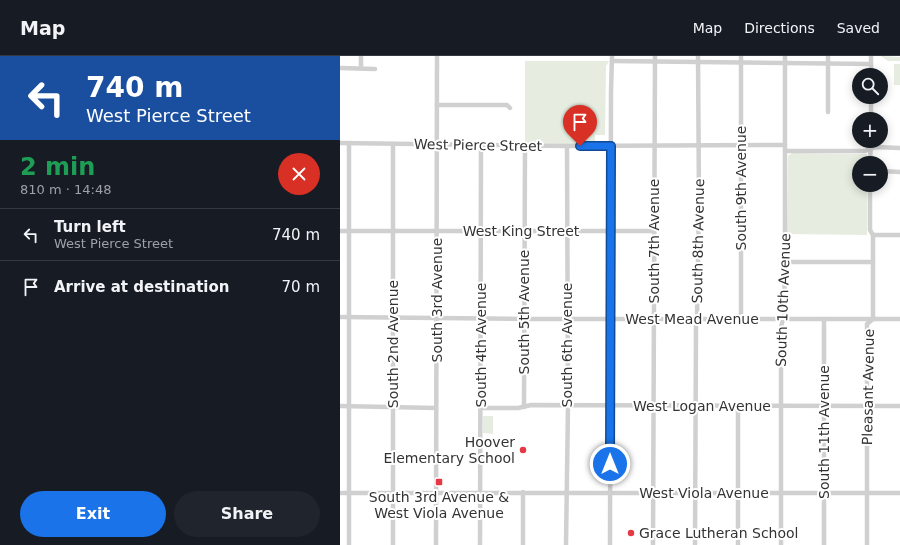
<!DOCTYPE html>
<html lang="en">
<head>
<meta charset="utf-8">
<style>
	body { margin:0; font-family:"DejaVu Sans",sans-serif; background:#20242c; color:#f1f3f6; height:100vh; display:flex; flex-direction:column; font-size:15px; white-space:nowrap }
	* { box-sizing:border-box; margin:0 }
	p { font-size:13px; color:#9ea1a6 }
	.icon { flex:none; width:22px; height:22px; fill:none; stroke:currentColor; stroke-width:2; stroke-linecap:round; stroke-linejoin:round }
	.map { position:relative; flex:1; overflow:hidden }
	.details { display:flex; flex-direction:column; background:#171b24; width:340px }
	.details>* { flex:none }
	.banner { background:#1a4fa0; color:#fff; overflow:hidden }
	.controls { position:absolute; left:512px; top:12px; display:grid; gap:8px }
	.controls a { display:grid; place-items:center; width:36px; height:36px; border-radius:50%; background:#171b24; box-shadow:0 2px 10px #0003; font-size:20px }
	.pin { position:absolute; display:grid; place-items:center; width:34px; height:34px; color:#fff; margin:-41px -17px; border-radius:50% 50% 50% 0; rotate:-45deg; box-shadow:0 0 4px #0007 }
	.pin .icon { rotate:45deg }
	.me { position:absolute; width:44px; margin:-22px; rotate:0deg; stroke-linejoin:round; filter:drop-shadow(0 0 3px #0008) }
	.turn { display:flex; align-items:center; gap:14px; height:84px; padding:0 20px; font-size:18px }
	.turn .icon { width:52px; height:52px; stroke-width:2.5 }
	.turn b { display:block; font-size:28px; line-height:34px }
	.round { display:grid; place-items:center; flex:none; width:42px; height:42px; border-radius:21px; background:#20242c }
	.head { display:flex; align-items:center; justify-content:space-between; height:68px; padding:0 20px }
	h1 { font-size:24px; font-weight:700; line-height:30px; color:#1e9e55 }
	.cta { display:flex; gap:8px; margin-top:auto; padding:8px 20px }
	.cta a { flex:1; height:46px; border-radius:24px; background:#1a73e8; color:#fff; font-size:16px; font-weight:700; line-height:46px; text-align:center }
	.cta a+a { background:#20242c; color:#f1f3f6 }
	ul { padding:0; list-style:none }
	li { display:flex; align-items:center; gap:12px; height:52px; padding:0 20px; border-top:1px solid #363941 }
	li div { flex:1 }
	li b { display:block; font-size:15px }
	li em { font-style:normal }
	header { display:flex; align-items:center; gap:24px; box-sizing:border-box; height:56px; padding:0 20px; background:#171b24; border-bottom:1px solid #363941 }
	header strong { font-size:19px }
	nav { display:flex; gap:22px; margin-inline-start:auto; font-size:14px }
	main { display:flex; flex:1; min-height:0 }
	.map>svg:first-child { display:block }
</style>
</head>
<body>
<header>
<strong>Map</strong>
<nav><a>Map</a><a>Directions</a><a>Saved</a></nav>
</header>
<main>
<section class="details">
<div class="banner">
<div class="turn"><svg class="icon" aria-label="left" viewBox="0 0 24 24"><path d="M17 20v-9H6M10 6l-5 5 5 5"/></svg><div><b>740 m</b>West Pierce Street</div></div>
</div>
<div class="head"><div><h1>2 min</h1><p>810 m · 14:48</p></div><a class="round" style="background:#d93025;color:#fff"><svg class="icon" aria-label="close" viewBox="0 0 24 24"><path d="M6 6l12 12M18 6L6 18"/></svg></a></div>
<ul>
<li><svg class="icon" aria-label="left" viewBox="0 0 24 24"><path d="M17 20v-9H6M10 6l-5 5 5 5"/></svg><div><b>Turn left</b><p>West Pierce Street</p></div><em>740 m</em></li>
<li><svg class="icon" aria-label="arrive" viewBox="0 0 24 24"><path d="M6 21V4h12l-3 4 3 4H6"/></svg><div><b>Arrive at destination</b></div><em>70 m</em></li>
</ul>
<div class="cta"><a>Exit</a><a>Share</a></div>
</section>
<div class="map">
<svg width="560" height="489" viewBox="0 0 560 489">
	<rect width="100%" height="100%" fill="#fff"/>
	<g fill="#e6ecdf">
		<path d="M 541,0 L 560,1 L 560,5 L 548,5 Z"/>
		<path d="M 185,5 L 269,5 L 266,10 L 265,79 L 255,79 L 255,89 L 185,87 Z"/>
		<rect x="554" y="8" width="6" height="21"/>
		<path d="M 452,97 L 527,98 L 528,107 L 519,107 L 519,129 L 527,129 L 527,179 L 447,178 L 448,100 Z"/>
		<path d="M 143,360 L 153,360 L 153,378 L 143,377 Z"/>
	</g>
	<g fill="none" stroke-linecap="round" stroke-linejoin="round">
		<g stroke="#d0d0d0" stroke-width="4.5">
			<path d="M 488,0 L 488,56"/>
			<path d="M 272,5 L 531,8"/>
			<path d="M 0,12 L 35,13"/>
			<path d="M 21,12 L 21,0"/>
			<path d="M 531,19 L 531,0"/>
			<path d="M 97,49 L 167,49 L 170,52"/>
			<path d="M 531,63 L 531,41"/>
			<path d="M 0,87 L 227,90 L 445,89"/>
			<path d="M 445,95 L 525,95 L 535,91 L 560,92"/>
			<path d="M 530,107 L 531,85"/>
			<path d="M 541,115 L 560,116"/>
			<path d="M 0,175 L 314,175"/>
			<path d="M 533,179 L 560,179"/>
			<path d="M 445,206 L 533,206"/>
			<path d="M 0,261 L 184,263 L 560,263"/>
			<path d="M 401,264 L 401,0"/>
			<path d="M 0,350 L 96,352"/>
			<path d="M 398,350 L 398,489"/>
			<path d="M 184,351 L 185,90"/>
			<path d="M 141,352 L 178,352 L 191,349 L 560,350"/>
			<path d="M 0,437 L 560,437"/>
			<path d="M 9,489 L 9,87"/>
			<path d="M 53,489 L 53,88"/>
			<path d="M 96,489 L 97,0"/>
			<path d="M 140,489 L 141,89"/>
			<path d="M 183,489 L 183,436"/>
			<path d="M 226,489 L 228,349 L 227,90"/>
			<path d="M 270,489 L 271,36 L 272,0"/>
			<path d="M 313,489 L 315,0"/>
			<path d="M 355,489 L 356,270 L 357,263 L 359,146 L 358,0"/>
			<path d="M 441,489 L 441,271 L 444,260 L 445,206 L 445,0"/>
			<path d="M 484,489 L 484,263"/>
			<path d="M 527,489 L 527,268 L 533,263 L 533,179 L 530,174 L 530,129"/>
		</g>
	</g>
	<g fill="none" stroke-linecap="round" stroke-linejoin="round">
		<g stroke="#114b97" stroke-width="10">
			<path id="route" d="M 240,90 L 271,90 L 270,408"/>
		</g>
		<use href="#route" stroke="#1a73e8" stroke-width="7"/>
	</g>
	<g fill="#e63946" stroke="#fff" stroke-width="1.5">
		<circle cx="183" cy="394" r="4"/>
		<rect x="95" y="422" width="8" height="8" rx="2"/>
		<circle cx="291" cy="477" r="4"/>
	</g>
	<g text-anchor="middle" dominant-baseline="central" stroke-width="4" stroke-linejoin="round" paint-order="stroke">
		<g font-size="14" fill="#333" stroke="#fff">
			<text transform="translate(138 89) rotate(1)">West Pierce Street</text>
			<text transform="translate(401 132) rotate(-90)">South 9th Avenue</text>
			<text x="181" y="175">West King Street</text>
			<text transform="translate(314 185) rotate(-90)">South 7th Avenue</text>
			<text transform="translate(358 185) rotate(-89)">South 8th Avenue</text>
			<text transform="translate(97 244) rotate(-90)">South 3rd Avenue</text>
			<text transform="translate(443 244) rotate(-88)">South 10th Avenue</text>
			<text transform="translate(184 256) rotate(-90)">South 5th Avenue</text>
			<text x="352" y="263">West Mead Avenue</text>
			<text transform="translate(53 288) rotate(-90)">South 2nd Avenue</text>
			<text transform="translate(141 289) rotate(-90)">South 4th Avenue</text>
			<text transform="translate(227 289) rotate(-90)">South 6th Avenue</text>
			<text transform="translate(528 331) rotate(-89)">Pleasant Avenue</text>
			<text x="362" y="350">West Logan Avenue</text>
			<text transform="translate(484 376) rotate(-90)">South 11th Avenue</text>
			<text x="364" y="437">West Viola Avenue</text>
		</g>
		<g font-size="14" fill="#333" stroke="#fff" text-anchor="end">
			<text x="175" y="386">Hoover<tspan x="175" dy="16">Elementary School</tspan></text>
			<text x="99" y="441" text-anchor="middle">South 3rd Avenue &amp;<tspan x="99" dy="16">West Viola Avenue</tspan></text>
			<text x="299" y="477" text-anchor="start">Grace Lutheran School</text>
		</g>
	</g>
</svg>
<div class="controls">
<a><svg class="icon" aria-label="search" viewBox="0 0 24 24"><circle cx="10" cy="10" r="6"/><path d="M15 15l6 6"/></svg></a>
<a>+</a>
<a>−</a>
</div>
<div class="pin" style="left:240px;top:90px;background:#d93025"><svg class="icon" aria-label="arrive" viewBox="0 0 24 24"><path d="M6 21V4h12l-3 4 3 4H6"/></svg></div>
<svg class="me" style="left:270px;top:408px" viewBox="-20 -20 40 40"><circle r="17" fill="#1a73e8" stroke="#fff" stroke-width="3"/><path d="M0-11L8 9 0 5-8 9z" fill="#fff"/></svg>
</div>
</main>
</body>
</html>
